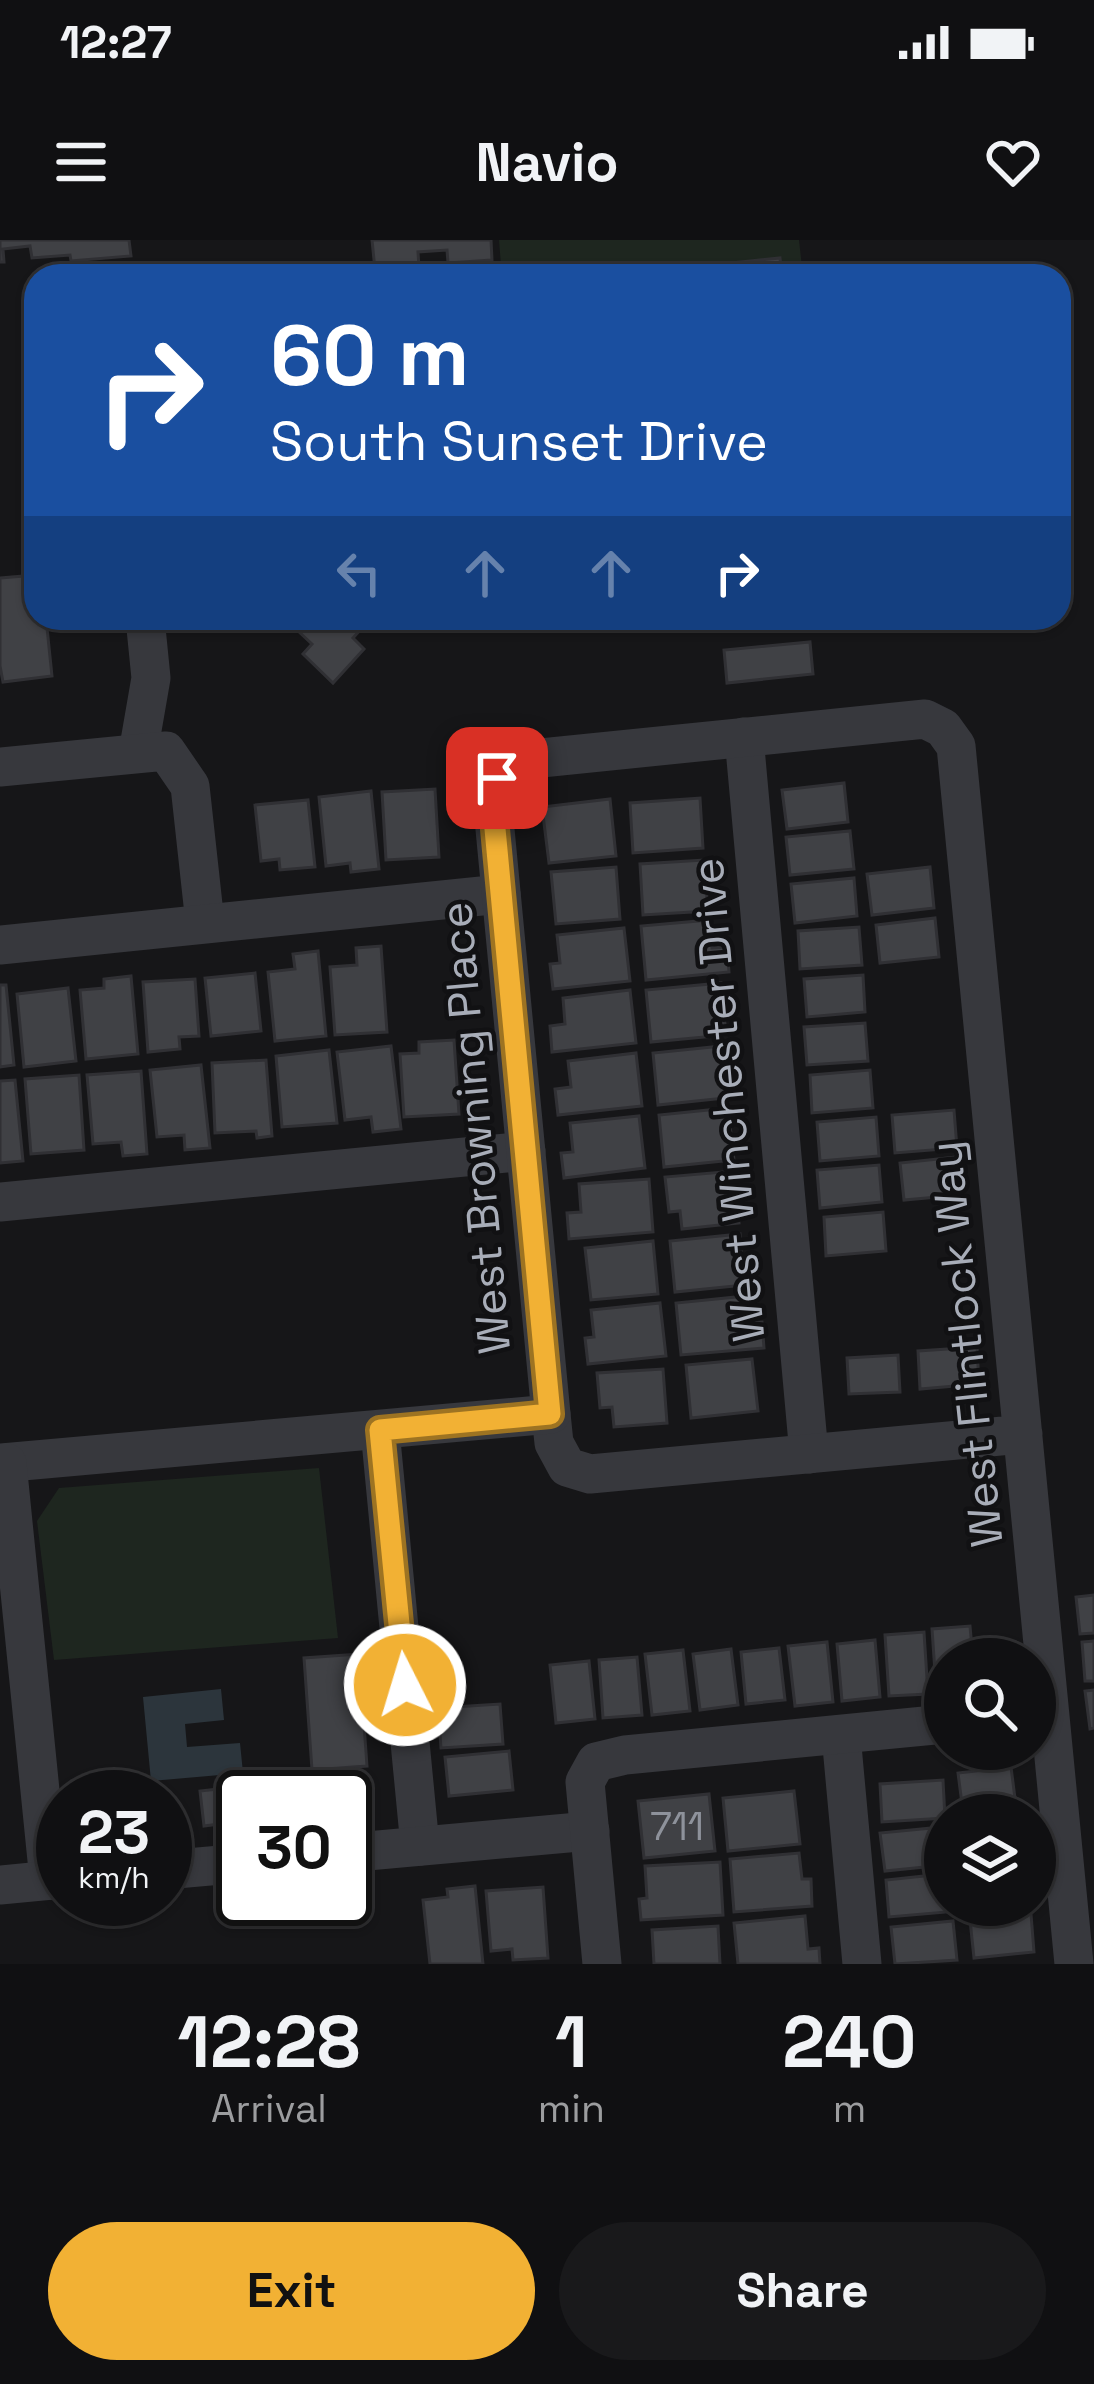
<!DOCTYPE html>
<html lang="en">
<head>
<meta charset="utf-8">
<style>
	body { margin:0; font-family:"Space Grotesk",sans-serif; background:#19191b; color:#f1f3f6; height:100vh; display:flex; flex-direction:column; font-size:45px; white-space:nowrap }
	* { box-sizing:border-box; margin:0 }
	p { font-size:39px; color:#9c9d9f }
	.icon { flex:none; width:66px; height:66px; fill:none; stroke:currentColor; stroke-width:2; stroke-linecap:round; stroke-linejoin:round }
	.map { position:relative; height:1724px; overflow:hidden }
	.side { display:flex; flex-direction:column; background:#101012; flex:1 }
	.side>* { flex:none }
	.guide { position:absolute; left:24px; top:24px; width:1047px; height:366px; border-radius:36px; box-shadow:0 3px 9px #0004,0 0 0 3px #303032; background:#1a4fa0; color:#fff; overflow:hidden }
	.controls { position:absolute; left:924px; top:1398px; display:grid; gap:24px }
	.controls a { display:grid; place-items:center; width:132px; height:132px; border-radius:50%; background:#101012; box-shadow:0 3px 9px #0004,0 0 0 3px #303032; font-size:60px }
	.speed { position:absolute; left:36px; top:1530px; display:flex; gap:24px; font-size:60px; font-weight:700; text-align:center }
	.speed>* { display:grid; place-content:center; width:156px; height:156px; border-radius:50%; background:#101012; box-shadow:0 3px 9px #0004,0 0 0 3px #303032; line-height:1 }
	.speed small { font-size:30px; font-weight:400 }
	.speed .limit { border:6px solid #111; border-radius:18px; background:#fff; color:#111 }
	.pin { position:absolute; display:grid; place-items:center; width:102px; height:102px; color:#fff; margin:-51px; border-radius:24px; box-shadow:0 6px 18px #0006 }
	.me { position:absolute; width:132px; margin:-66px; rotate:355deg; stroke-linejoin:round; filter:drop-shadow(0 0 9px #0008) }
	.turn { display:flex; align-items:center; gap:42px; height:252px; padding:0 48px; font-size:54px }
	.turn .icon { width:156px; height:156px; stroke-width:2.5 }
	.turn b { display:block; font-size:84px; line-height:102px }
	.lanes { display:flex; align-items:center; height:114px; padding:0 48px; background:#0003; justify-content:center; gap:60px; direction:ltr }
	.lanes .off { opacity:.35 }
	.eta { display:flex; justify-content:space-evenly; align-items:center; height:204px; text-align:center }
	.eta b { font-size:72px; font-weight:700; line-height:84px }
	.button { display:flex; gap:24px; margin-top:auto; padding:24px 48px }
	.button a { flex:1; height:138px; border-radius:72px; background:#f2b134; color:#111; font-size:48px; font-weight:700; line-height:138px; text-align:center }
	.button a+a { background:#19191b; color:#f1f3f6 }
	.status { display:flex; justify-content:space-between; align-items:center; height:84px; padding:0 60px; background:#101012; direction:ltr }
	.status svg { height:33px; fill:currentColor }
	header { display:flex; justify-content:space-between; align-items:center; height:156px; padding:0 48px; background:#101012; font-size:54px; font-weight:700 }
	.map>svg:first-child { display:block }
</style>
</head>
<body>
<div class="status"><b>12:27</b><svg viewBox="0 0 49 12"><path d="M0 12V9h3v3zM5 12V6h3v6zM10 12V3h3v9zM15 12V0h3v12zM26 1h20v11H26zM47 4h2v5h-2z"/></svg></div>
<header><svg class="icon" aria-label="menu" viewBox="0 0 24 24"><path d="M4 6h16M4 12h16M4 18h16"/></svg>Navio<svg class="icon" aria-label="heart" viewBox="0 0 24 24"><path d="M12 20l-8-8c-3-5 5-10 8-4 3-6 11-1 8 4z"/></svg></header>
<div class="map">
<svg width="1094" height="1724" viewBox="0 0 1094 1724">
	<rect width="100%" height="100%" fill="#161618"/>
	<g fill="#1e261f">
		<path d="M 499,0 L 799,0 L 803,36 L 461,36 L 458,27 L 501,25 Z"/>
		<path d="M 319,1228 L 338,1398 L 54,1420 L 37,1281 L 59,1248 Z"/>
	</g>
	<path fill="#2c353c" d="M 221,1449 L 224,1480 L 185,1484 L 187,1507 L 240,1503 L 243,1533 L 151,1541 L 143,1457 Z"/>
	<g fill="#404145" stroke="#303034" stroke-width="3">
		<path d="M 0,0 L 129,0 L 131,16 L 71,21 L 70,15 L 32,18 L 30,6 L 3,9 L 4,22 L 0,22 Z"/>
		<path d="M 372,0 L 491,0 L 492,20 L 448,23 L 447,10 L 418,12 L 419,27 L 375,30 Z"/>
		<path d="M 780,18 L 782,36 L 723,36 L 721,24 Z"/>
		<path d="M 898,24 L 900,36 L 827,36 L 827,35 Z"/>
		<path d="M 36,335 L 36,378 L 46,378 L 52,436 L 3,442 L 0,426 L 0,338 Z"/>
		<path d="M 284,378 L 371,378 L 353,398 L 364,409 L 333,443 L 303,414 L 312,404 Z"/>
		<path d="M 810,402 L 813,434 L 727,443 L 724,410 Z"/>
		<path d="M 844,543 L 848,582 L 787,589 L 782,550 Z"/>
		<path d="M 435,549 L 439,617 L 386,620 L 382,552 Z"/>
		<path d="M 371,551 L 379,629 L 351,632 L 350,623 L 326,626 L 319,557 Z"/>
		<path d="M 700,558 L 703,608 L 633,613 L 630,563 Z"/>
		<path d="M 610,559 L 616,616 L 549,623 L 542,567 Z"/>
		<path d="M 308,560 L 315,627 L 280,630 L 279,619 L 261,621 L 255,565 Z"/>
		<path d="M 850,591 L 854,629 L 790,635 L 786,597 Z"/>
		<path d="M 704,620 L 708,671 L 643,675 L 640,624 Z"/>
		<path d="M 616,627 L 620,679 L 556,684 L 551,632 Z"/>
		<path d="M 930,627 L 934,668 L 872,675 L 867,634 Z"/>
		<path d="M 854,638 L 857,676 L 795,683 L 791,644 Z"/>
		<path d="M 935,678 L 939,717 L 880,723 L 876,685 Z"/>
		<path d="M 710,680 L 712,708 L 727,707 L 729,732 L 646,740 L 641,686 Z"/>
		<path d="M 859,687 L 862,725 L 800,729 L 798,691 Z"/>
		<path d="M 624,688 L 630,741 L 553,749 L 550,724 L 560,723 L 557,695 Z"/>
		<path d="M 381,706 L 387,792 L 335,795 L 330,727 L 357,725 L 356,708 Z"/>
		<path d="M 318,711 L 326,796 L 275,801 L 268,732 L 295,729 L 293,714 Z"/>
		<path d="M 255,733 L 261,791 L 211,796 L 205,738 Z"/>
		<path d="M 863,735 L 865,772 L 807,777 L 804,739 Z"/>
		<path d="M 131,736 L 138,814 L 86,819 L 80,750 L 104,748 L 104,739 Z"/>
		<path d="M 195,739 L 199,796 L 179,797 L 180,809 L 148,812 L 143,742 Z"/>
		<path d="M 721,743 L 726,795 L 651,802 L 646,750 Z"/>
		<path d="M 0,745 L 6,745 L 14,825 L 0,827 Z"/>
		<path d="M 68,748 L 76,821 L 24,827 L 17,754 Z"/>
		<path d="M 630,750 L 636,803 L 552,812 L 550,786 L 565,784 L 563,758 Z"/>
		<path d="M 865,783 L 868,821 L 807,825 L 804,787 Z"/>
		<path d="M 454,800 L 459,874 L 404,877 L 400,814 L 419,813 L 419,802 Z"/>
		<path d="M 391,806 L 401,889 L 373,892 L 371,877 L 345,880 L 337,812 Z"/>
		<path d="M 722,806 L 724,830 L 733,830 L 735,857 L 658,865 L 653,813 Z"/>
		<path d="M 329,810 L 337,883 L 282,887 L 276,816 Z"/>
		<path d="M 636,813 L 642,866 L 558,875 L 555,849 L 571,847 L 568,821 Z"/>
		<path d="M 266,820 L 272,896 L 257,898 L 256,891 L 215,893 L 212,823 Z"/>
		<path d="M 201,825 L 210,908 L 185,910 L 184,895 L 157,897 L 150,830 Z"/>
		<path d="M 870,830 L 873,868 L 812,873 L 810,835 Z"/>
		<path d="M 141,831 L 147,914 L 123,916 L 121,902 L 93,904 L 87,835 Z"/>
		<path d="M 79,835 L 84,910 L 31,914 L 25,839 Z"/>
		<path d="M 15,840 L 23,921 L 0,923 L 0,841 Z"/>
		<path d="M 728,868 L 734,920 L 664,927 L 659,875 Z"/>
		<path d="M 954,870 L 957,908 L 895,913 L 892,875 Z"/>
		<path d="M 639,876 L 645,928 L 564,938 L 561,913 L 573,912 L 570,883 Z"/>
		<path d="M 876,877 L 879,916 L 820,921 L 817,882 Z"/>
		<path d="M 957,917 L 960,955 L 904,960 L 900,923 Z"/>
		<path d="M 879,925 L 882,962 L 820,968 L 817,930 Z"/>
		<path d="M 734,931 L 739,983 L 682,989 L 680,971 L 669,972 L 665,937 Z"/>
		<path d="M 649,939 L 653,992 L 569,999 L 567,973 L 581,972 L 579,944 Z"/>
		<path d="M 883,972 L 886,1011 L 826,1016 L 824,977 Z"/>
		<path d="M 740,994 L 742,1020 L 752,1019 L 755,1044 L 675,1052 L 670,1001 Z"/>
		<path d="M 653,1001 L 658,1054 L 591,1060 L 585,1008 Z"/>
		<path d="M 746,1056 L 749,1083 L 762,1082 L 764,1108 L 681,1115 L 676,1063 Z"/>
		<path d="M 660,1063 L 666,1116 L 588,1124 L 585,1098 L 594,1097 L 591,1070 Z"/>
		<path d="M 977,1107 L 979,1144 L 920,1149 L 918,1111 Z"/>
		<path d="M 898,1115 L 900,1152 L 849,1154 L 847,1118 Z"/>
		<path d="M 752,1119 L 758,1171 L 691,1178 L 686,1125 Z"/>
		<path d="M 663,1129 L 667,1183 L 614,1187 L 612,1167 L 600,1168 L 597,1133 Z"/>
		<path d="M 1094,1355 L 1094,1393 L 1080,1394 L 1076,1357 Z"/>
		<path d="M 970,1386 L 973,1419 L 945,1419 L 945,1446 L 936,1447 L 932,1389 Z"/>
		<path d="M 924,1392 L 928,1454 L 889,1456 L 885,1395 Z"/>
		<path d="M 875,1400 L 880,1457 L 842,1461 L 837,1404 Z"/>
		<path d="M 1094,1401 L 1094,1441 L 1085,1441 L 1082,1402 Z"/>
		<path d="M 827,1402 L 833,1462 L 795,1466 L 788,1406 Z"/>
		<path d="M 779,1408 L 785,1460 L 746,1464 L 741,1412 Z"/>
		<path d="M 731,1409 L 738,1465 L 700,1470 L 693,1414 Z"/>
		<path d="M 683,1410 L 690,1471 L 652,1475 L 645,1414 Z"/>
		<path d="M 359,1414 L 367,1526 L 312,1530 L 304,1418 Z"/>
		<path d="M 637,1417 L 642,1475 L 603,1478 L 599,1420 Z"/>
		<path d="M 589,1421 L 595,1479 L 556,1483 L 550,1425 Z"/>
		<path d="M 1094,1450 L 1094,1488 L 1090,1489 L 1085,1451 Z"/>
		<path d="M 500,1464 L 503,1504 L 441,1508 L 438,1468 Z"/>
		<path d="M 509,1511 L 513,1550 L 449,1556 L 445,1517 Z"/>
		<path d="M 1011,1527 L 1016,1566 L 963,1572 L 958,1533 Z"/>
		<path d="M 943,1540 L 945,1578 L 882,1582 L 880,1544 Z"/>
		<path d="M 245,1546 L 243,1581 L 204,1586 L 200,1551 Z"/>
		<path d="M 794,1551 L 800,1604 L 728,1611 L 723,1558 Z"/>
		<path d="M 709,1554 L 715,1611 L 644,1618 L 638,1561 Z"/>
		<path d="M 942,1587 L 945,1625 L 885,1631 L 880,1593 Z"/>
		<path d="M 799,1613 L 802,1639 L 811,1639 L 812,1666 L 734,1672 L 730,1619 Z"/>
		<path d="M 720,1622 L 723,1675 L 641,1680 L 639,1659 L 647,1658 L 645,1626 Z"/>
		<path d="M 943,1634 L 947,1672 L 889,1677 L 886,1640 Z"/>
		<path d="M 475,1646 L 483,1724 L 430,1724 L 423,1660 L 448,1657 L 447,1649 Z"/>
		<path d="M 543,1647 L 548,1718 L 513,1720 L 512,1709 L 491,1711 L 486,1651 Z"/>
		<path d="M 1031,1674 L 1034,1712 L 974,1718 L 970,1680 Z"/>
		<path d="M 805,1676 L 808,1709 L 819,1708 L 820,1724 L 738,1724 L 734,1683 Z"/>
		<path d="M 953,1681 L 957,1720 L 895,1724 L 891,1687 Z"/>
		<path d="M 718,1686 L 720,1724 L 654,1724 L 652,1690 Z"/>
	</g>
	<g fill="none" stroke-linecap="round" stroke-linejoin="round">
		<g stroke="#37383d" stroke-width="39">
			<path d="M 744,497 L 809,1214"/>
			<path d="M 138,513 L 151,438 L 145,378"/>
			<path d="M 0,527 L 166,511 L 190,546 L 205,683"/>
			<path d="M 0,705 L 501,654"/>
			<path d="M 0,962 L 526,911"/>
			<path d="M 380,1190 L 420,1606"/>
			<path d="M 1023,1194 L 590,1234 L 567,1227 L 554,1203 L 551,1174 L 492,558 L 497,538 L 518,524 L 541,518 L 925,479 L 943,488 L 956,506 C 995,912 1034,1318 1074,1724"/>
			<path d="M 0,1223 L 551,1174"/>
			<path d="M 7,1223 L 49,1640"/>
			<path d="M 841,1495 L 862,1724"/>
			<path d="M 345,1613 L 590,1591"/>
			<path d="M 165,1630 L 243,1623"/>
			<path d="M 0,1645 L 63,1639"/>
			<path d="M 602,1724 L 585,1542 L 596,1522 L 625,1515 L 945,1484"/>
		</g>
	</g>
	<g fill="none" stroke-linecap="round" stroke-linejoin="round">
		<g stroke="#9d7322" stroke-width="30">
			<path id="route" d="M 405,1445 L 380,1190 L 550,1174 L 492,557 L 497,538"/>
		</g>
		<use href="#route" stroke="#f2b134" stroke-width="21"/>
	</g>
	<g text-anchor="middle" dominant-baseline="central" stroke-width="9" stroke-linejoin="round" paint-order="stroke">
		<g font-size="39" fill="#8e929b">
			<text x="677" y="1586">711</text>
		</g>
		<g font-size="45" fill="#a8adb8" stroke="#111113">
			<text transform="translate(728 860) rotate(-95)">West Winchester Drive</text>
			<text transform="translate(475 888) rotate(-95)">West Browning Place</text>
			<text transform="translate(966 1104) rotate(-96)">West Flintlock Way</text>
		</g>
	</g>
</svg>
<div class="controls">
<a><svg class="icon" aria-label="search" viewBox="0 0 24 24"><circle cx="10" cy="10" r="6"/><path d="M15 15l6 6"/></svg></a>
<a><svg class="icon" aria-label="layers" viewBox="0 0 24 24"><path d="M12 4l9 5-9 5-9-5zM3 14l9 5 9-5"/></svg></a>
</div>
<div class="speed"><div>23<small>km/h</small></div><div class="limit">30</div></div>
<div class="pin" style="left:497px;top:538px;background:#d93025"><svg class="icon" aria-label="arrive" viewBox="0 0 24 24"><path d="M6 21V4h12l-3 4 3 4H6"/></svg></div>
<svg class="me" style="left:405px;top:1445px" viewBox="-20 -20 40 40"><circle r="17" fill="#f2b134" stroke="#fff" stroke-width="3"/><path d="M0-11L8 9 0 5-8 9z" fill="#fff"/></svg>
<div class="guide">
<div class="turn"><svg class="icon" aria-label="right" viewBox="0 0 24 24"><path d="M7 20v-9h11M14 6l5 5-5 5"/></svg><div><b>60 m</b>South Sunset Drive</div></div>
<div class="lanes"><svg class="icon off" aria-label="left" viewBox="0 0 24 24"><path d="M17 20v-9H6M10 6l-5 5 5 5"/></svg><svg class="icon off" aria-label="ahead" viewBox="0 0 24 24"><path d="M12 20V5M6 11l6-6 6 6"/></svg><svg class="icon off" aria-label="ahead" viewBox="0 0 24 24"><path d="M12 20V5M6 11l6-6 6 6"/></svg><svg class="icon" aria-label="right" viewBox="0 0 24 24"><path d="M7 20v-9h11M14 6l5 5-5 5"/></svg></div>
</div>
</div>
<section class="side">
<div class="eta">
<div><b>12:28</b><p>Arrival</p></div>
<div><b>1</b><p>min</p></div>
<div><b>240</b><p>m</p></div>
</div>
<div class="button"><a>Exit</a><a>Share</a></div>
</section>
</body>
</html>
